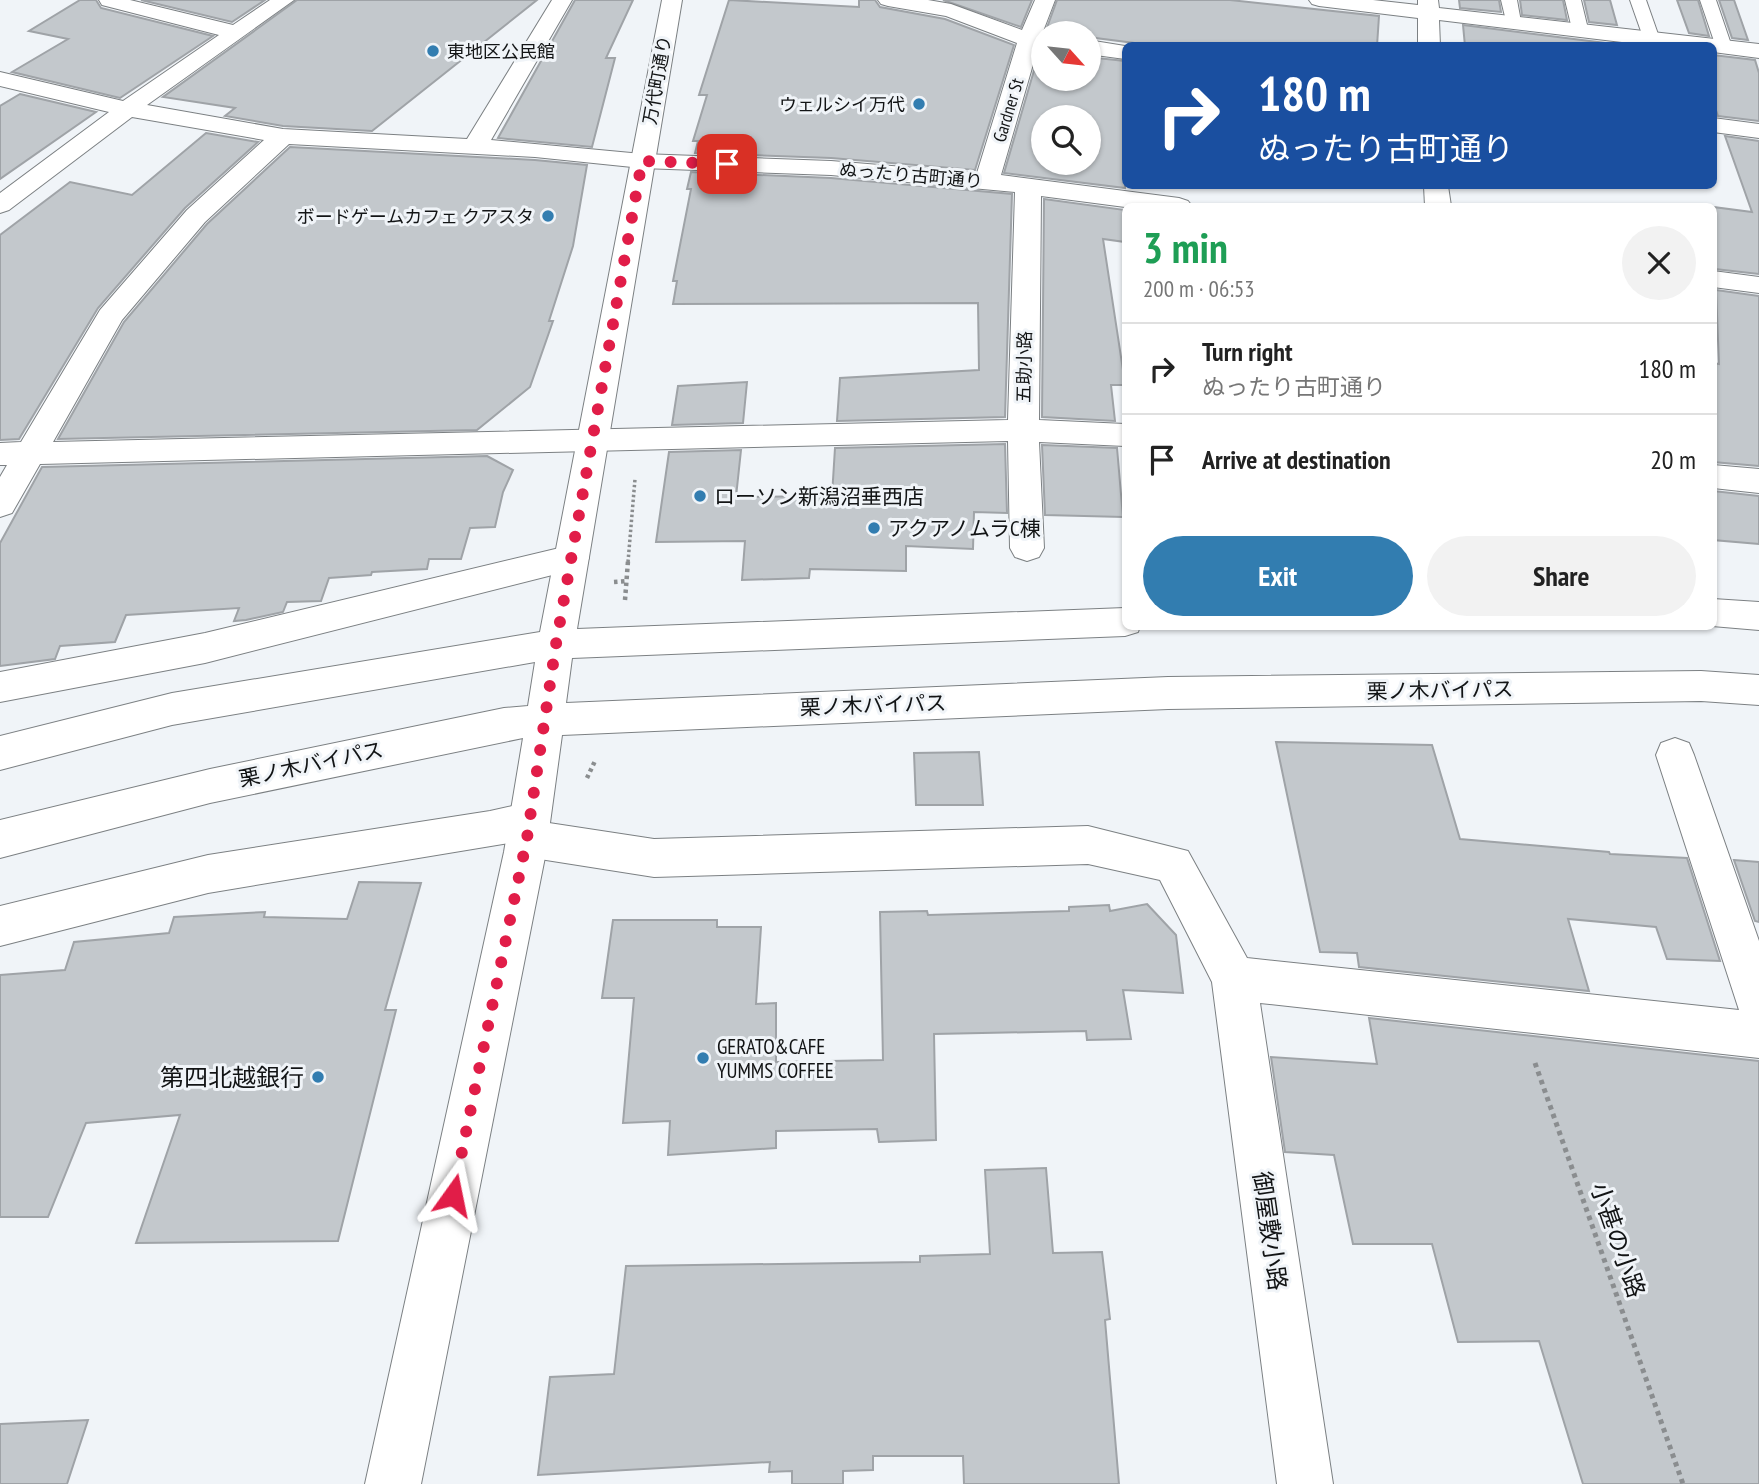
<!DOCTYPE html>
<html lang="en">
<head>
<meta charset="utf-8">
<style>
	body { margin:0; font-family:"PT Sans Narrow","Noto Sans JP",sans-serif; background:#f2f2f2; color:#222; height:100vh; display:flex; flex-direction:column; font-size:26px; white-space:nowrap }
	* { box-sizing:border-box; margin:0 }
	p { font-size:23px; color:#767676 }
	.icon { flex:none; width:38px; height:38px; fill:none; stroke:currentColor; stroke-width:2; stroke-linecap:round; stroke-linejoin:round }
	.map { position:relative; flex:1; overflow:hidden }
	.drawer { position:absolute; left:1122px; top:203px; width:595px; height:427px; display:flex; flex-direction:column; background:#fff; border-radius:10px; box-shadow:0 2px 5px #0004 }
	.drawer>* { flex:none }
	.guide { position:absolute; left:1122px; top:42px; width:595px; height:147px; border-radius:10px; box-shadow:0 2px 5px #0004; background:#1a4fa0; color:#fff; overflow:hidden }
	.needle { width:46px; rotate:117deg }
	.controls { position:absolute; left:1031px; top:21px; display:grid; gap:14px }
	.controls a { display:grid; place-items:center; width:70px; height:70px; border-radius:50%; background:#fff; box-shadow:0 2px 5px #0004; font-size:35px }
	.pin { position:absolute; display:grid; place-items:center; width:60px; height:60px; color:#fff; margin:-30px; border-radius:14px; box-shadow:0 4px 10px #0006 }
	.me { position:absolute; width:77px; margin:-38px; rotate:12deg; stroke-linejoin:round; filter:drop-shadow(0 0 5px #0008) }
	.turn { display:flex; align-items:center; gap:24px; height:147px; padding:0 21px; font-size:32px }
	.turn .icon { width:91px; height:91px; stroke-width:2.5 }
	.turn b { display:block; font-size:49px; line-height:60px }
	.round { display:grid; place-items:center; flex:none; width:74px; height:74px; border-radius:37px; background:#f2f2f2 }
	.headline { display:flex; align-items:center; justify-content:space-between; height:119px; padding:0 21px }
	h1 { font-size:42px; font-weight:600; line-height:52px; color:#1e9e55 }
	.button { display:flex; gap:14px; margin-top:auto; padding:14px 21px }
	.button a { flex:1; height:80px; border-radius:42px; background:#327db0; color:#fff; font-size:28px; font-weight:600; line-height:80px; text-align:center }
	.button a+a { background:#f2f2f2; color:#222 }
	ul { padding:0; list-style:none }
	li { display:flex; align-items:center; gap:21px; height:91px; padding:0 21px; border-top:2px solid #e0e0e0 }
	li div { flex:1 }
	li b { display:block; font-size:26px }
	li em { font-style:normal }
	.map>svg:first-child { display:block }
</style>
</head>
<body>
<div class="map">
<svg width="1759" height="1484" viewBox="0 0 1759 1484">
	<rect width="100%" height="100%" fill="#f0f4f8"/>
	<g fill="#c3c8cc" stroke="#9fa3a7" stroke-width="2" fill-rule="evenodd">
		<path d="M 80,0 L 96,0 L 101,8 L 213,36 L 120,98 L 12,72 L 68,39 L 29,31 Z"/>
		<path d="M 141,0 L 265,0 L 232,22 Z"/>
		<path d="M 297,0 L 537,0 L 372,131 L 283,126 L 225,116 L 235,108 L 163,97 Z"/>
		<path d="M 575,0 L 633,0 L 606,58 L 615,58 L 592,147 L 498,138 Z"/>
		<path d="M 729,0 L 859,7 L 859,0 L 875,0 L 880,7 L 945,19 L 1014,45 L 975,170 L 831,158 L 695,153 L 698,141 L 693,141 L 707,95 L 699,95 Z"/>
		<path d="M 943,0 L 1032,0 L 1021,27 Z"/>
		<path d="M 1057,0 L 1230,0 L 1379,16 L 1377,46 L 1158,46 L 1088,37 L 1088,33 L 1045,33 Z"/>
		<path d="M 1459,0 L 1499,0 L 1501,12 L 1460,8 Z"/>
		<path d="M 1520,0 L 1563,0 L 1567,20 L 1522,15 Z"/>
		<path d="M 1584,0 L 1610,0 L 1617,25 L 1589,22 Z"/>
		<path d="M 1677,0 L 1698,0 L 1709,36 L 1689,33 Z"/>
		<path d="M 1719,0 L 1734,0 L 1748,40 L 1732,38 Z"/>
		<path d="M 1463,25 L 1621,45 L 1621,46 L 1465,46 Z"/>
		<path d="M 1040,50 L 1043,50 L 1043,79 L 1088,79 L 1088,57 L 1125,61 L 1125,188 L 1004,173 ZM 1043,117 L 1088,117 L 1088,163 L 1043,163 Z"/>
		<path d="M 1713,55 L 1755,60 L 1759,73 L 1759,121 L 1718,116 L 1713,102 Z"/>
		<path d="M 20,94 L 96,112 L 0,179 L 0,106 Z"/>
		<path d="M 206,133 L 258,142 L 185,208 L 98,308 L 19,439 L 0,440 L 0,235 L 70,182 L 132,195 Z"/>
		<path d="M 1725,136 L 1759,141 L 1759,274 L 1715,269 L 1713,207 L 1752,212 Z"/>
		<path d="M 290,147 L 535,160 L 587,165 L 573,246 L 549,321 L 553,321 L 530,387 L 477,430 L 58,439 L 124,322 L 207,224 Z"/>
		<path d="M 691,172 L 831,178 L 1012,194 L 1005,417 L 837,421 L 840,378 L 979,370 L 978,303 L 673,304 L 677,281 L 673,281 L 691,189 L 687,189 Z"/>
		<path d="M 1044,199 L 1125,210 L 1125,242 L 1103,239 L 1125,383 L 1125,385 L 1111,385 L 1115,421 L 1042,417 Z"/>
		<path d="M 1716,290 L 1759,296 L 1759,466 L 1713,462 L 1713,363 L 1719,364 Z"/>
		<path d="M 747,382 L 743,423 L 672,425 L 678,386 Z"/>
		<path d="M 1005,444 L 1007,513 L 974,512 L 973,549 L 906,546 L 906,571 L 810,569 L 809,578 L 742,580 L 745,541 L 656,542 L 669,452 L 741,450 L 736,497 L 832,496 L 835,448 Z"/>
		<path d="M 1042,445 L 1117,448 L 1123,517 L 1045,515 Z"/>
		<path d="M 487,456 L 513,470 L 503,492 L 495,527 L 470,528 L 461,559 L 429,559 L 427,569 L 372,572 L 371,575 L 329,578 L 321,601 L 287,602 L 283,612 L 246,620 L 234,621 L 239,608 L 126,615 L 115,642 L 60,646 L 55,659 L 0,666 L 0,543 L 42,467 Z"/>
		<path d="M 1713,491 L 1759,496 L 1759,544 L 1713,540 Z"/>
		<path d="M 1276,742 L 1432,745 L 1460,839 L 1609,852 L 1610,854 L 1687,858 L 1720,961 L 1667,959 L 1656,927 L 1568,919 L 1589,991 L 1359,967 L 1357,953 L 1320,952 Z"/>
		<path d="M 979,752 L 983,805 L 916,805 L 914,753 Z"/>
		<path d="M 1734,860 L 1759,862 L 1759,922 L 1755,921 Z"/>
		<path d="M 359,882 L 421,883 L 385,1010 L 396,1010 L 338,1241 L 136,1243 L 180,1115 L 86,1123 L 48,1217 L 0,1217 L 0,975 L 65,970 L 74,942 L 169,933 L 174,917 L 265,912 L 264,917 L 347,919 Z"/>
		<path d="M 1147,904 L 1176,935 L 1183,993 L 1123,990 L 1131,1039 L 1087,1040 L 1086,1031 L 934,1034 L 936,1140 L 879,1142 L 877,1129 L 776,1131 L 776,1148 L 668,1155 L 670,1121 L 623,1123 L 634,998 L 602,998 L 613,920 L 717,920 L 717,927 L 761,927 L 756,1004 L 776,1003 L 776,1062 L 883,1060 L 880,912 L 927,911 L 928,915 L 1069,911 L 1069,907 L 1109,905 L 1110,911 Z"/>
		<path d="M 1369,1018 L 1759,1061 L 1759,1484 L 1583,1484 L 1539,1341 L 1458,1342 L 1432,1244 L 1353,1244 L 1334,1155 L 1285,1152 L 1271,1057 L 1377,1064 Z"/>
		<path d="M 1046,1168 L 1053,1253 L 1102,1252 L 1110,1319 L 1105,1320 L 1119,1484 L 964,1484 L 963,1456 L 873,1456 L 873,1470 L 843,1471 L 843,1484 L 792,1484 L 792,1471 L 769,1472 L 770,1462 L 538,1475 L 550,1377 L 614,1374 L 626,1266 L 920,1262 L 920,1256 L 990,1254 L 985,1170 Z"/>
		<path d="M 88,1420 L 67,1484 L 0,1484 L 0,1424 Z"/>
	</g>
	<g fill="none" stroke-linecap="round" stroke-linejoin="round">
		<g stroke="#7c8083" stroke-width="2">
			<g id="lane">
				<path d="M 1501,0 L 1517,0 L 1521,22 L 1519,25 L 1507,25 Z"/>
				<path d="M 1565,0 L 1581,0 L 1588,29 L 1586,33 L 1580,34 L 1572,29 Z"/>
				<path d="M 1630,0 L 1646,0 L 1659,37 L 1657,41 L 1651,42 L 1643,37 Z"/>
				<path d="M 1700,0 L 1716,0 L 1732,47 L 1730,51 L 1718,51 L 1716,47 Z"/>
			</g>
		</g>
		<g stroke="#7c8083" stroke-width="2">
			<g id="street">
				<path d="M 99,0 L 130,0 L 233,25 L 270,0 L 294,0 L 147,105 L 283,129 L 467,139 L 552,0 L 572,0 L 491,140 L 642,154 L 831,161 L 977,173 L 1017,43 L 946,16 L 888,6 L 881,4 L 878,0 L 928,0 L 951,4 L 1022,30 L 1035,0 L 1055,0 L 1042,34 L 1043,48 L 1038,47 L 1001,175 L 1179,198 L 1188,201 L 1192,206 L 1125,207 L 1041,196 L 1039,420 L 1125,424 L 1125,446 L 1039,442 L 1044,548 L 1039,557 L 1027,561 L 1015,557 L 1010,548 L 1008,441 L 40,464 L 12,513 L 0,517 L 0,477 L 7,465 L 0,465 L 0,443 L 21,442 L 100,310 L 187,210 L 264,140 L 132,117 L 9,210 L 0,213 L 0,193 L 109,112 L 0,86 L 0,72 L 123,101 L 219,35 L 102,5 ZM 289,144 L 535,157 L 642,168 L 831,175 L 1015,192 L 1008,420 L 53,442 L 122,320 L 205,222 Z"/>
				<path d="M 1309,0 L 1373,0 L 1418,5 L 1418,0 L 1438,0 L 1439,8 L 1759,44 L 1759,58 L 1713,52 L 1713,46 L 1655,46 L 1439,20 L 1440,46 L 1418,46 L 1418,18 L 1319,6 L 1312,4 Z"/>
				<path d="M 1088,40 L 1125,46 L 1125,59 L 1088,54 Z"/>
				<path d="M 1713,118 L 1759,124 L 1759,138 L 1713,132 Z"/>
				<path d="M 1424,186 L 1448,186 L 1451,206 L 1425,206 Z"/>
				<path d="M 1713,271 L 1759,277 L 1759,293 L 1713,287 Z"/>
				<path d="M 1713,465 L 1759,469 L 1759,493 L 1713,488 Z"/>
				<path d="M 572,545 L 584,549 L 589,558 L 584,567 L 205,663 L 0,702 L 0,672 L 205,633 Z"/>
				<path d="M 1675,738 L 1689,743 L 1694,755 L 1759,941 L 1759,1058 L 1260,1003 L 1333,1484 L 1277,1484 L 1212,982 L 1160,880 L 1088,864 L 654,877 L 527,857 L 513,851 L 509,843 L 208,893 L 0,946 L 0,906 L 208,855 L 490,811 L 530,802 L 544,807 L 549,823 L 654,839 L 1088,826 L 1188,851 L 1247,958 L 1739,1010 L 1656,755 L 1661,743 Z"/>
			</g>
		</g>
		<g stroke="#7c8083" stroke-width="2">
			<g id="secondary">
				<path d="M 662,0 L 682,0 L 577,629 L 1125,608 L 1125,626 L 1140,626 L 1138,632 L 1125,636 L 572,658 L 566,703 L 1168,677 L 1701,671 L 1759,675 L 1759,705 L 1701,701 L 1168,709 L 562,735 L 546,852 L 421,1484 L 365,1484 L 504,852 L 523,738 L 210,803 L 0,858 L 0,820 L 210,769 L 504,708 L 528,706 L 535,662 L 172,725 L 0,770 L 0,736 L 172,693 L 540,632 Z"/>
				<path d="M 1713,599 L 1759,602 L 1759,630 L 1712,626 Z"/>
			</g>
		</g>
		<path stroke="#8a8d8f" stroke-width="3.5" stroke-dasharray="2.5 2.5" stroke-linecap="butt" d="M 628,562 L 635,479"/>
		<g stroke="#8a8d8f" stroke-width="4.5" stroke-dasharray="3.5 3.5" stroke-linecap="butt">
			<path d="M 614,582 L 627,581"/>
			<path d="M 625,600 L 628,561"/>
			<path d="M 587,778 L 595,761"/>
		</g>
		<path stroke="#8a8d8f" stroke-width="5" stroke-dasharray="4.5 4.5" stroke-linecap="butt" d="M 1535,1063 L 1683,1484"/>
		<use href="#lane" fill="#fff" fill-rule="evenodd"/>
		<use href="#street" fill="#fff" fill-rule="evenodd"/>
		<use href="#secondary" fill="#fff" fill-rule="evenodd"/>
	</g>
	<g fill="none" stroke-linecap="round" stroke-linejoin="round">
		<path stroke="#e11d48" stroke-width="12" stroke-dasharray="0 21.6" d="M 453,1195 L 527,838 L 556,644 L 642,161 L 727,164"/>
	</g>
	<g fill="#327db0" stroke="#f0f4f8" stroke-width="2.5">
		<circle cx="433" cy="51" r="7"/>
		<circle cx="919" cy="104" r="7"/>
		<circle cx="548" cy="216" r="7"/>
		<circle cx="700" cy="496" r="7"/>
		<circle cx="874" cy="528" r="7"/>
		<circle cx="703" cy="1058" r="7"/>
		<circle cx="318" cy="1077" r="7"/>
	</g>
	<g text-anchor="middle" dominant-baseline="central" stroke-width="6" stroke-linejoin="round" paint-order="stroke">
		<g font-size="18" fill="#121415" stroke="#f0f4f8" text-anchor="end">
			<text x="447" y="51" text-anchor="start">東地区公民館</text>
			<text x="905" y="104">ウェルシイ万代</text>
			<text x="534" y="216">ボードゲームカフェ クアスタ</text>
		</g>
		<g font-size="18" fill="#121415" stroke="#f0f4f8">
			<text transform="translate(657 80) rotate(-80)">万代町通り</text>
			<text transform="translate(1008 110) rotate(-73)">Gardner St</text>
			<text transform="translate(911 175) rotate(5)">ぬったり古町通り</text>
			<text transform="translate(1024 367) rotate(-89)">五助小路</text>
		</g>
		<g font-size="21" fill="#121415" stroke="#f0f4f8" text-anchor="start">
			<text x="714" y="496">ローソン新潟沼垂西店</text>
			<text x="888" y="528">アクアノムラC棟</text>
			<text x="717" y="1046">GERATO&amp;CAFE<tspan x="717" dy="24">YUMMS COFFEE</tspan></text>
		</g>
		<g font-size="21" fill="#121415" stroke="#f0f4f8">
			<text transform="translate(1440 690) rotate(-1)">栗ノ木バイパス</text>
			<text transform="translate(873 705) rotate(-2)">栗ノ木バイパス</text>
			<text transform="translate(311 764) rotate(-12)">栗ノ木バイパス</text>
		</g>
		<g font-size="24" fill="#121415" stroke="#f0f4f8" text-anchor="end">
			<text x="304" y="1077">第四北越銀行</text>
		</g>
		<g font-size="24" fill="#121415" stroke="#f0f4f8">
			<text transform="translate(1270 1231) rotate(82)">御屋敷小路</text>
			<text transform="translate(1618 1240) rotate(71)">小甚の小路</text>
		</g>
	</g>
</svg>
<div class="controls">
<a><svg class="needle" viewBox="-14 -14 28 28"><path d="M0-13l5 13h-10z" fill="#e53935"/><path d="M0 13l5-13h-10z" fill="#767676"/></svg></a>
<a><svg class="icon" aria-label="search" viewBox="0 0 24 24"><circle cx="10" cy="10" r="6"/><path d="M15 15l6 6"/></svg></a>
</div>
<div class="pin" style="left:727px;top:164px;background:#d93025"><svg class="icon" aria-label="arrive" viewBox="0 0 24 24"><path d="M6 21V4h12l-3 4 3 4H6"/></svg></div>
<svg class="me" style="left:453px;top:1195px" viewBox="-20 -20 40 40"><path d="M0-17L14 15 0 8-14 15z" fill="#e11d48" stroke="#fff" stroke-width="4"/></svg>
<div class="guide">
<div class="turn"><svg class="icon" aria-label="right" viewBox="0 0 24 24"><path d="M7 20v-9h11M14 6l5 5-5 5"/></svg><div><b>180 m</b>ぬったり古町通り</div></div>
</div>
<section class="drawer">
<div class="headline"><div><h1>3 min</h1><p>200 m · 06:53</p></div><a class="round"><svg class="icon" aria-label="close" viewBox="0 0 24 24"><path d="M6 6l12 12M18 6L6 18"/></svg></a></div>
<ul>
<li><svg class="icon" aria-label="right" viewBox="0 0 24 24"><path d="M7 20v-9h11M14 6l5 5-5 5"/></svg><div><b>Turn right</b><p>ぬったり古町通り</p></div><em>180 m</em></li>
<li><svg class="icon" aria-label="arrive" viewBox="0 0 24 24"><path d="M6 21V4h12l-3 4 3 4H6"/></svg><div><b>Arrive at destination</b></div><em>20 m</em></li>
</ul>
<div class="button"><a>Exit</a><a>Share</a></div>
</section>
</div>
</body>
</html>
